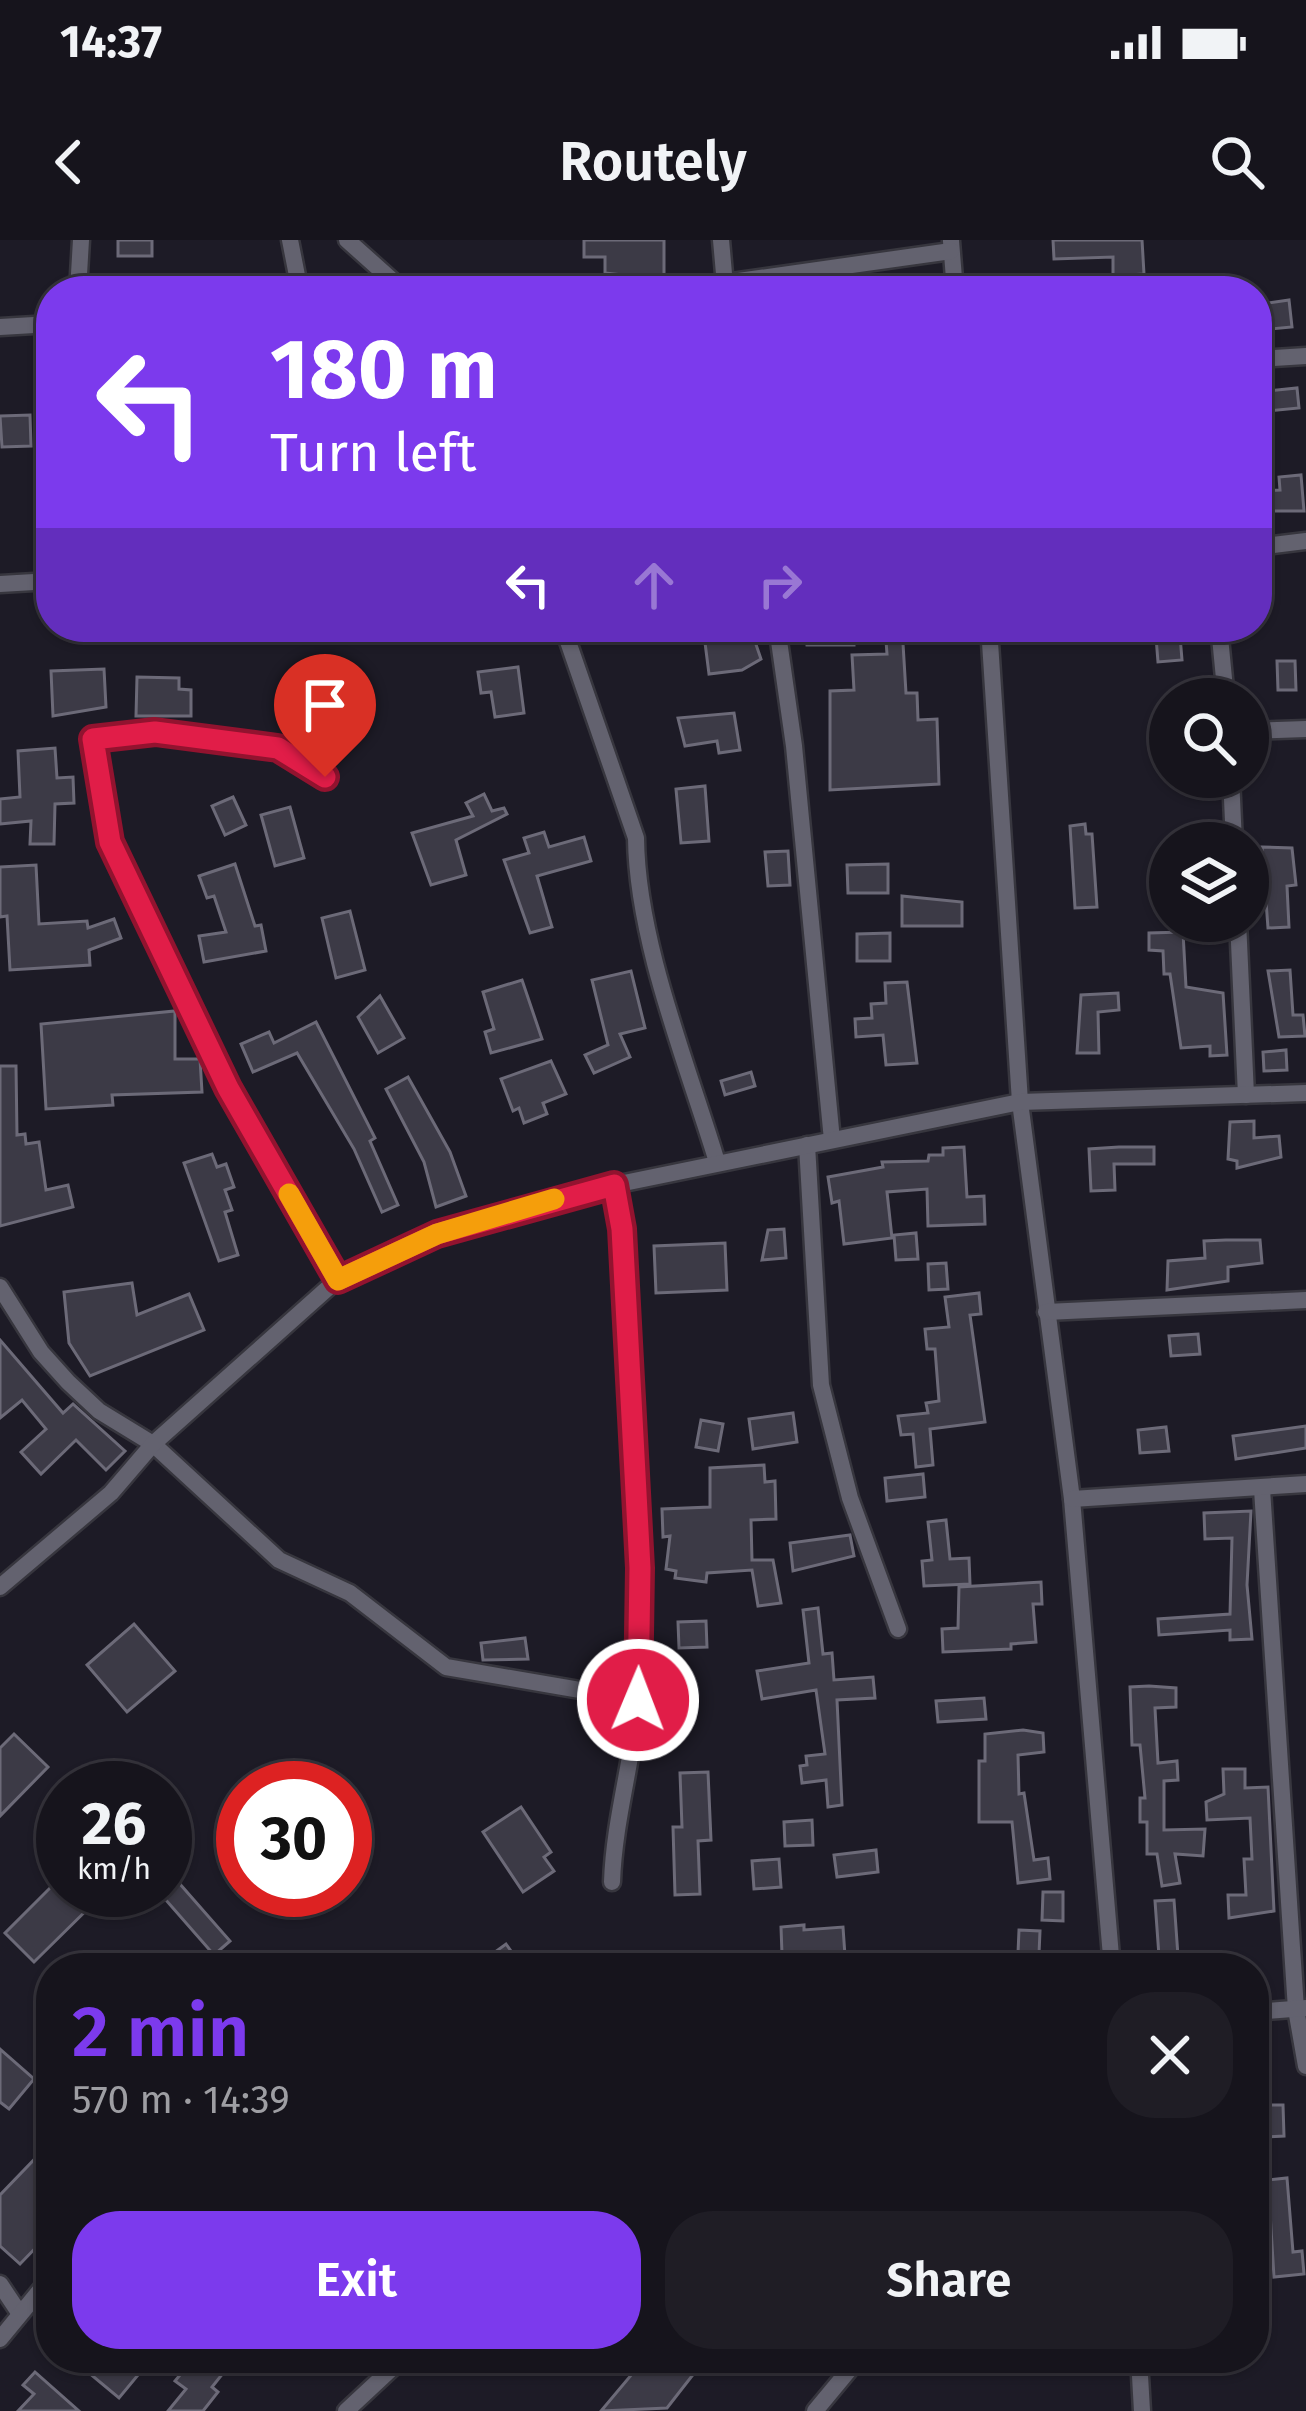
<!DOCTYPE html>
<html lang="en">
<head>
<meta charset="utf-8">
<style>
	body { margin:0; font-family:"Fira Sans",sans-serif; background:#1f1d25; color:#f1f3f6; height:100vh; display:flex; flex-direction:column; font-size:45px; white-space:nowrap }
	* { box-sizing:border-box; margin:0 }
	p { font-size:39px; color:#9e9ea3 }
	.icon { flex:none; width:66px; height:66px; fill:none; stroke:currentColor; stroke-width:2; stroke-linecap:round; stroke-linejoin:round }
	.map { position:relative; flex:1; overflow:hidden }
	.side { position:absolute; left:36px; top:1713px; width:1233px; height:420px; display:flex; flex-direction:column; background:#16141c; border-radius:48px; box-shadow:0 3px 9px #0004,0 0 0 3px #35333b }
	.side>* { flex:none }
	.top-card { position:absolute; left:36px; top:36px; width:1236px; height:366px; border-radius:48px; box-shadow:0 3px 9px #0004,0 0 0 3px #35333b; background:#7c3aed; color:#fff; overflow:hidden }
	.fabs { position:absolute; left:1149px; top:438px; display:grid; gap:24px }
	.fabs a { display:grid; place-items:center; width:120px; height:120px; border-radius:50%; background:#16141c; box-shadow:0 3px 9px #0004,0 0 0 3px #35333b; font-size:60px }
	.speed { position:absolute; left:36px; top:1521px; display:flex; gap:24px; font-size:60px; font-weight:700; text-align:center }
	.speed>* { display:grid; place-content:center; width:156px; height:156px; border-radius:50%; background:#16141c; box-shadow:0 3px 9px #0004,0 0 0 3px #35333b; line-height:1 }
	.speed small { font-size:30px; font-weight:400 }
	.speed .limit { border:18px solid #d22; background:#fff; color:#111 }
	.pin { position:absolute; display:grid; place-items:center; width:102px; height:102px; color:#fff; margin:-123px -51px; border-radius:50% 50% 50% 0; rotate:-45deg; box-shadow:0 0 12px #0007 }
	.pin .icon { rotate:45deg }
	.me { position:absolute; width:132px; margin:-66px; rotate:1deg; stroke-linejoin:round; filter:drop-shadow(0 0 9px #0008) }
	.turn { display:flex; align-items:center; gap:42px; height:252px; padding:0 36px; font-size:54px }
	.turn .icon { width:156px; height:156px; stroke-width:2.5 }
	.turn b { display:block; font-size:84px; line-height:102px }
	.lanes { display:flex; align-items:center; height:114px; padding:0 36px; background:#0003; justify-content:center; gap:60px; direction:ltr }
	.lanes .off { opacity:.35 }
	.round { display:grid; place-items:center; flex:none; width:126px; height:126px; border-radius:48px; background:#1f1d25 }
	.overview { display:flex; align-items:center; justify-content:space-between; height:204px; padding:0 36px }
	h1 { font-size:72px; font-weight:600; line-height:90px; color:#7c3aed }
	.cta { display:flex; gap:24px; margin-top:auto; padding:24px 36px }
	.cta a { flex:1; height:138px; border-radius:48px; background:#7c3aed; color:#fff; font-size:48px; font-weight:600; line-height:138px; text-align:center }
	.cta a+a { background:#1f1d25; color:#f1f3f6 }
	.status { display:flex; justify-content:space-between; align-items:center; height:84px; padding:0 60px; background:#16141c; direction:ltr }
	.status svg { height:33px; fill:currentColor }
	header { display:flex; justify-content:space-between; align-items:center; height:156px; padding:0 36px; background:#16141c; font-size:54px; font-weight:600 }
	.map>svg:first-child { display:block }
</style>
</head>
<body>
<div class="status"><b>14:37</b><svg viewBox="0 0 49 12"><path d="M0 12V9h3v3zM5 12V6h3v6zM10 12V3h3v9zM15 12V0h3v12zM26 1h20v11H26zM47 4h2v5h-2z"/></svg></div>
<header><svg class="icon" aria-label="back" viewBox="0 0 24 24"><path d="M15 5l-7 7 7 7"/></svg>Routely<svg class="icon" aria-label="search" viewBox="0 0 24 24"><circle cx="10" cy="10" r="6"/><path d="M15 15l6 6"/></svg></header>
<div class="map">
<svg width="1306" height="2171" viewBox="0 0 1306 2171">
	<rect width="100%" height="100%" fill="#1d1b26"/>
	<g fill="#3c3a46" stroke="#6c6a78" stroke-width="3">
		<rect x="118" y="0" width="34" height="16"/>
		<path d="M 584,0 L 664,0 L 664,34 L 658,39 L 605,33 L 605,17 L 584,17 Z"/>
		<path d="M 1053,0 L 1142,0 L 1144,34 L 1113,36 L 1113,17 L 1054,19 Z"/>
		<path d="M 1289,60 L 1292,87 L 1271,89 L 1268,63 Z"/>
		<path d="M 1297,148 L 1299,168 L 1257,172 L 1257,152 Z"/>
		<path d="M 30,175 L 31,206 L 2,207 L 0,176 Z"/>
		<path d="M 1301,235 L 1304,271 L 1257,271 L 1257,251 L 1280,250 L 1279,237 Z"/>
		<path d="M 703,387 L 750,387 L 761,419 L 742,430 L 709,434 Z"/>
		<path d="M 885,387 L 902,387 L 906,453 L 917,453 L 918,480 L 937,479 L 939,544 L 830,550 L 830,451 L 854,450 L 852,415 L 887,414 Z"/>
		<path d="M 826,388 L 854,388 L 854,405 L 807,405 L 806,389 Z"/>
		<path d="M 1180,396 L 1182,420 L 1158,422 L 1156,397 Z"/>
		<path d="M 1277,421 L 1295,421 L 1296,450 L 1278,450 Z"/>
		<path d="M 518,427 L 524,473 L 495,477 L 491,452 L 481,453 L 478,432 Z"/>
		<path d="M 104,429 L 106,467 L 53,476 L 51,431 Z"/>
		<path d="M 137,437 L 179,438 L 179,449 L 191,450 L 191,476 L 136,476 Z"/>
		<path d="M 329,443 L 334,465 L 308,471 L 303,450 Z"/>
		<path d="M 734,473 L 740,510 L 719,513 L 717,501 L 685,506 L 678,478 Z"/>
		<path d="M 55,508 L 57,538 L 73,537 L 74,563 L 55,564 L 54,604 L 30,604 L 31,581 L 0,584 L 0,559 L 20,557 L 18,511 Z"/>
		<path d="M 705,546 L 709,601 L 681,603 L 676,549 Z"/>
		<path d="M 484,554 L 492,571 L 504,568 L 507,574 L 456,600 L 466,635 L 431,645 L 412,593 L 473,576 L 466,563 Z"/>
		<path d="M 233,557 L 246,585 L 225,595 L 212,566 Z"/>
		<path d="M 290,567 L 304,618 L 275,626 L 261,575 Z"/>
		<path d="M 1085,584 L 1086,594 L 1092,594 L 1097,667 L 1075,668 L 1070,586 Z"/>
		<path d="M 544,592 L 549,607 L 584,597 L 591,621 L 537,636 L 552,687 L 530,693 L 504,620 L 529,613 L 524,598 Z"/>
		<path d="M 1262,607 L 1292,608 L 1296,645 L 1287,646 L 1289,687 L 1268,688 Z"/>
		<path d="M 788,611 L 790,645 L 768,646 L 765,612 Z"/>
		<path d="M 235,624 L 255,686 L 261,685 L 266,711 L 204,722 L 199,696 L 226,692 L 214,656 L 207,658 L 199,636 Z"/>
		<path d="M 888,624 L 888,653 L 848,653 L 847,625 Z"/>
		<path d="M 36,625 L 39,684 L 87,681 L 88,688 L 114,679 L 121,698 L 89,710 L 90,725 L 10,730 L 7,676 L 0,677 L 0,627 Z"/>
		<path d="M 902,656 L 962,662 L 962,686 L 902,686 Z"/>
		<path d="M 350,671 L 365,730 L 336,738 L 322,678 Z"/>
		<path d="M 1183,692 L 1186,747 L 1223,753 L 1227,815 L 1210,816 L 1210,806 L 1181,808 L 1170,734 L 1164,734 L 1163,711 L 1149,710 L 1149,693 Z"/>
		<path d="M 890,693 L 890,721 L 857,721 L 857,694 Z"/>
		<path d="M 1290,730 L 1293,775 L 1303,775 L 1305,796 L 1279,797 L 1268,731 Z"/>
		<path d="M 631,731 L 645,788 L 620,794 L 630,817 L 594,833 L 585,815 L 608,805 L 592,740 Z"/>
		<path d="M 522,740 L 542,799 L 491,813 L 485,792 L 494,789 L 483,752 Z"/>
		<path d="M 907,742 L 917,823 L 886,825 L 883,795 L 856,797 L 855,779 L 872,778 L 871,764 L 886,763 L 885,743 Z"/>
		<path d="M 1118,753 L 1119,770 L 1098,772 L 1099,813 L 1077,813 L 1081,755 Z"/>
		<path d="M 380,756 L 404,798 L 378,813 L 358,777 Z"/>
		<path d="M 175,771 L 175,819 L 200,819 L 202,852 L 112,855 L 113,865 L 46,869 L 41,784 Z"/>
		<path d="M 316,782 L 375,898 L 370,901 L 398,965 L 382,972 L 354,909 L 297,813 L 253,832 L 241,804 L 269,792 L 274,803 Z"/>
		<path d="M 1286,810 L 1287,830 L 1264,831 L 1263,812 Z"/>
		<path d="M 551,821 L 566,854 L 543,863 L 547,874 L 524,883 L 519,868 L 513,871 L 501,839 Z"/>
		<path d="M 0,826 L 16,826 L 17,895 L 25,894 L 26,904 L 39,902 L 46,950 L 68,945 L 73,967 L 0,986 Z"/>
		<path d="M 751,832 L 755,846 L 725,855 L 721,841 Z"/>
		<path d="M 408,837 L 450,912 L 466,956 L 436,967 L 424,922 L 386,849 Z"/>
		<path d="M 1254,881 L 1254,898 L 1279,896 L 1281,917 L 1237,928 L 1237,921 L 1228,919 L 1230,882 Z"/>
		<path d="M 964,907 L 967,957 L 984,956 L 985,984 L 928,986 L 927,949 L 887,952 L 892,998 L 844,1004 L 839,961 L 832,963 L 828,937 L 883,927 L 882,922 L 928,921 L 929,915 L 943,915 L 943,908 Z"/>
		<path d="M 1119,907 L 1154,907 L 1154,924 L 1114,924 L 1115,950 L 1091,951 L 1089,909 Z"/>
		<path d="M 212,914 L 217,927 L 226,924 L 234,947 L 225,950 L 232,970 L 225,972 L 238,1015 L 219,1021 L 184,923 Z"/>
		<path d="M 784,989 L 786,1018 L 762,1020 L 768,990 Z"/>
		<path d="M 916,993 L 918,1019 L 896,1020 L 894,995 Z"/>
		<path d="M 1226,1000 L 1260,1000 L 1262,1023 L 1228,1027 L 1228,1041 L 1167,1050 L 1168,1021 L 1205,1018 L 1204,1001 Z"/>
		<path d="M 725,1003 L 727,1050 L 656,1053 L 654,1006 Z"/>
		<path d="M 946,1023 L 948,1049 L 929,1050 L 928,1024 Z"/>
		<path d="M 132,1043 L 137,1075 L 189,1054 L 204,1090 L 90,1136 L 69,1103 L 64,1052 Z"/>
		<path d="M 979,1053 L 981,1074 L 970,1075 L 985,1182 L 930,1189 L 933,1225 L 916,1227 L 913,1194 L 901,1195 L 898,1176 L 928,1173 L 926,1163 L 939,1161 L 935,1109 L 927,1109 L 925,1089 L 949,1087 L 945,1057 Z"/>
		<path d="M 1198,1094 L 1200,1114 L 1171,1116 L 1169,1096 Z"/>
		<path d="M 0,1100 L 63,1173 L 73,1164 L 125,1211 L 106,1230 L 76,1200 L 41,1234 L 21,1212 L 46,1189 L 22,1160 L 0,1178 Z"/>
		<path d="M 793,1173 L 797,1202 L 753,1209 L 749,1179 Z"/>
		<path d="M 701,1180 L 723,1184 L 718,1211 L 696,1207 Z"/>
		<path d="M 1306,1186 L 1306,1208 L 1236,1219 L 1233,1196 Z"/>
		<path d="M 1166,1187 L 1169,1211 L 1140,1213 L 1138,1190 Z"/>
		<path d="M 764,1225 L 765,1242 L 775,1241 L 776,1279 L 751,1280 L 752,1320 L 773,1320 L 781,1363 L 758,1366 L 752,1330 L 707,1333 L 706,1342 L 675,1338 L 676,1331 L 666,1329 L 670,1296 L 663,1297 L 662,1269 L 710,1267 L 710,1228 Z"/>
		<path d="M 923,1234 L 925,1257 L 887,1261 L 885,1238 Z"/>
		<path d="M 1251,1271 L 1247,1345 L 1252,1399 L 1230,1400 L 1230,1390 L 1159,1395 L 1158,1379 L 1230,1374 L 1232,1298 L 1205,1299 L 1204,1273 Z"/>
		<path d="M 946,1280 L 950,1319 L 969,1318 L 970,1344 L 924,1346 L 922,1321 L 932,1320 L 928,1282 Z"/>
		<path d="M 850,1295 L 854,1316 L 793,1331 L 790,1303 Z"/>
		<path d="M 1041,1342 L 1042,1364 L 1033,1364 L 1036,1402 L 1011,1404 L 1011,1409 L 943,1412 L 942,1389 L 958,1388 L 959,1347 Z"/>
		<path d="M 818,1368 L 823,1414 L 832,1413 L 834,1440 L 873,1437 L 875,1458 L 837,1460 L 842,1565 L 828,1567 L 826,1540 L 802,1543 L 800,1526 L 807,1525 L 806,1516 L 825,1514 L 816,1450 L 762,1459 L 757,1431 L 809,1423 L 803,1370 Z"/>
		<path d="M 706,1381 L 707,1407 L 679,1408 L 678,1382 Z"/>
		<path d="M 134,1384 L 175,1431 L 127,1472 L 87,1425 Z"/>
		<path d="M 525,1398 L 528,1419 L 483,1420 L 481,1403 Z"/>
		<path d="M 1149,1446 L 1176,1448 L 1176,1467 L 1155,1468 L 1158,1523 L 1177,1521 L 1178,1540 L 1164,1541 L 1164,1590 L 1205,1589 L 1203,1616 L 1175,1614 L 1180,1643 L 1162,1646 L 1157,1614 L 1147,1614 L 1147,1582 L 1140,1582 L 1140,1558 L 1145,1558 L 1140,1505 L 1132,1505 L 1130,1447 Z"/>
		<path d="M 984,1458 L 986,1479 L 938,1482 L 936,1461 Z"/>
		<path d="M 1023,1490 L 1043,1493 L 1044,1512 L 1018,1515 L 1019,1554 L 1024,1553 L 1034,1620 L 1048,1618 L 1050,1639 L 1018,1643 L 1012,1582 L 979,1582 L 979,1521 L 985,1521 L 985,1494 Z"/>
		<path d="M 14,1494 L 48,1527 L 0,1576 L 0,1508 Z"/>
		<path d="M 1223,1529 L 1245,1529 L 1245,1548 L 1268,1547 L 1274,1671 L 1229,1678 L 1228,1655 L 1246,1655 L 1244,1619 L 1252,1619 L 1250,1578 L 1207,1580 L 1206,1562 L 1224,1554 Z"/>
		<path d="M 708,1532 L 711,1600 L 698,1601 L 700,1654 L 675,1655 L 673,1587 L 682,1587 L 680,1533 Z"/>
		<path d="M 521,1567 L 551,1612 L 544,1617 L 554,1631 L 523,1652 L 483,1592 Z"/>
		<path d="M 812,1580 L 813,1605 L 785,1606 L 784,1582 Z"/>
		<path d="M 876,1610 L 878,1632 L 837,1637 L 834,1615 Z"/>
		<path d="M 779,1619 L 781,1647 L 754,1649 L 752,1621 Z"/>
		<path d="M 165,1627 L 230,1701 L 214,1715 L 165,1659 Z"/>
		<path d="M 63,1635 L 63,1650 L 107,1650 L 34,1722 L 5,1693 Z"/>
		<path d="M 1043,1652 L 1063,1652 L 1063,1681 L 1042,1680 Z"/>
		<path d="M 1174,1660 L 1178,1716 L 1159,1716 L 1155,1661 Z"/>
		<path d="M 804,1685 L 804,1690 L 843,1687 L 845,1716 L 782,1714 L 781,1687 Z"/>
		<path d="M 1019,1690 L 1040,1691 L 1039,1714 L 1018,1713 Z"/>
		<path d="M 506,1704 L 523,1728 L 473,1728 Z"/>
		<path d="M 0,1809 L 34,1839 L 9,1869 L 0,1862 Z"/>
		<path d="M 1261,1865 L 1283,1865 L 1284,1896 L 1263,1897 Z"/>
		<path d="M 51,1902 L 51,1992 L 20,2024 L 0,2006 L 0,1955 Z"/>
		<path d="M 1287,1938 L 1293,2012 L 1302,2011 L 1304,2034 L 1274,2037 L 1268,1940 Z"/>
		<path d="M 71,2118 L 130,2118 L 143,2129 L 119,2158 Z"/>
		<path d="M 194,2118 L 206,2118 L 224,2132 L 212,2147 L 218,2152 L 203,2171 L 168,2171 L 186,2149 L 175,2141 Z"/>
		<path d="M 628,2118 L 706,2118 L 667,2168 L 601,2171 L 638,2127 Z"/>
		<path d="M 35,2132 L 79,2171 L 18,2171 L 34,2154 L 23,2145 Z"/>
	</g>
	<g fill="none" stroke-linecap="round" stroke-linejoin="round">
		<g stroke="#37363e" stroke-width="21">
			<g id="street">
				<path d="M 290,0 L 300,51"/>
				<path d="M 347,0 L 404,51"/>
				<path d="M 721,0 L 725,45"/>
				<path d="M 951,1 L 955,51"/>
				<path d="M 78,51 L 81,0"/>
				<path d="M 668,51 L 951,11"/>
				<path d="M 0,87 L 51,84"/>
				<path d="M 1257,119 L 1306,116"/>
				<path d="M 1257,307 L 1306,301"/>
				<path d="M 0,344 L 51,341"/>
				<path d="M 563,387 L 636,598 C 637,701 687,823 717,922"/>
				<path d="M 777,387 L 794,506 L 832,900"/>
				<path d="M 989,387 L 1020,862 L 1072,1259 L 1112,1728"/>
				<path d="M 1219,387 L 1226,459"/>
				<path d="M 1248,491 L 1306,489"/>
				<path d="M 325,537 L 278,509 L 155,492 L 93,499 L 110,602 L 228,847 L 338,1039"/>
				<path d="M 1231,537 L 1234,603"/>
				<path d="M 1238,681 L 1246,855"/>
				<path d="M 807,905 L 821,1145 L 850,1258 L 898,1389"/>
				<path d="M 0,1047 L 41,1112 L 68,1142 L 99,1171 L 153,1204 L 279,1320 L 350,1353 L 446,1427 L 638,1460"/>
				<path d="M 1046,1072 L 1306,1060"/>
				<path d="M 1262,1249 L 1296,1769 L 1306,1826"/>
				<path d="M 1072,1259 L 1306,1244"/>
				<path d="M 0,1347 L 111,1253 L 153,1204 L 338,1039 L 437,994 L 575,953 L 1020,862 L 1306,853"/>
				<path d="M 612,1642 C 614,1580 633,1521 638,1459 C 651,1303 627,1145 622,989 L 614,945"/>
				<path d="M 1254,1772 L 1306,1768"/>
				<path d="M 0,2044 L 20,2074"/>
				<path d="M 0,2099 L 51,2037"/>
				<path d="M 1139,2118 L 1142,2171"/>
				<path d="M 346,2171 L 403,2118"/>
				<path d="M 815,2171 L 859,2118"/>
			</g>
		</g>
		<use href="#street" stroke="#63626f" stroke-width="16"/>
	</g>
	<g fill="none" stroke-linecap="round" stroke-linejoin="round">
		<g stroke="#92132f" stroke-width="30">
			<path id="route" d="M 325,537 L 278,508 L 155,492 L 93,499 L 110,602 L 228,848 L 338,1040 L 437,994 L 614,945 L 622,989 L 640,1328 L 638,1460"/>
		</g>
		<use href="#route" stroke="#e11d48" stroke-width="21"/>
		<path stroke="#f59e0b" stroke-width="21" d="M 289,954 L 338,1040 L 437,994 L 554,959"/>
	</g>
</svg>
<div class="fabs">
<a><svg class="icon" aria-label="search" viewBox="0 0 24 24"><circle cx="10" cy="10" r="6"/><path d="M15 15l6 6"/></svg></a>
<a><svg class="icon" aria-label="layers" viewBox="0 0 24 24"><path d="M12 4l9 5-9 5-9-5zM3 14l9 5 9-5"/></svg></a>
</div>
<div class="speed"><div>26<small>km/h</small></div><div class="limit">30</div></div>
<div class="pin" style="left:325px;top:537px;background:#d93025"><svg class="icon" aria-label="arrive" viewBox="0 0 24 24"><path d="M6 21V4h12l-3 4 3 4H6"/></svg></div>
<svg class="me" style="left:638px;top:1460px" viewBox="-20 -20 40 40"><circle r="17" fill="#e11d48" stroke="#fff" stroke-width="3"/><path d="M0-11L8 9 0 5-8 9z" fill="#fff"/></svg>
<div class="top-card">
<div class="turn"><svg class="icon" aria-label="left" viewBox="0 0 24 24"><path d="M17 20v-9H6M10 6l-5 5 5 5"/></svg><div><b>180 m</b>Turn left</div></div>
<div class="lanes"><svg class="icon" aria-label="left" viewBox="0 0 24 24"><path d="M17 20v-9H6M10 6l-5 5 5 5"/></svg><svg class="icon off" aria-label="ahead" viewBox="0 0 24 24"><path d="M12 20V5M6 11l6-6 6 6"/></svg><svg class="icon off" aria-label="right" viewBox="0 0 24 24"><path d="M7 20v-9h11M14 6l5 5-5 5"/></svg></div>
</div>
<section class="side">
<div class="overview"><div><h1>2 min</h1><p>570 m · 14:39</p></div><a class="round"><svg class="icon" aria-label="close" viewBox="0 0 24 24"><path d="M6 6l12 12M18 6L6 18"/></svg></a></div>
<div class="cta"><a>Exit</a><a>Share</a></div>
</section>
</div>
</body>
</html>
